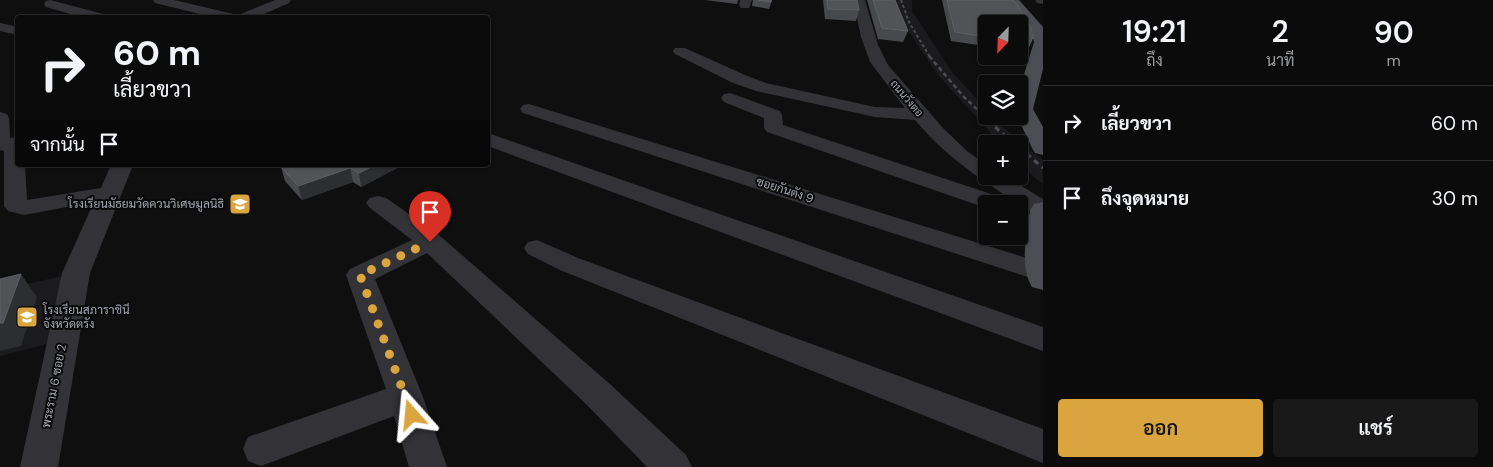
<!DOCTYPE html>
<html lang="th">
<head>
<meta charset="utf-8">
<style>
	body { margin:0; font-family:"DM Sans",Sarabun,sans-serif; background:#19191a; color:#f1f3f6; height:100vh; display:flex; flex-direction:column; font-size:19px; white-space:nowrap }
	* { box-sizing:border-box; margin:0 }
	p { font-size:16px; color:#9a9b9d }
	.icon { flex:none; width:28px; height:28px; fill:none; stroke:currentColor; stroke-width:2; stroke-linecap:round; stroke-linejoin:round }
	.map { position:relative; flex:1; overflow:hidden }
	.sheet { display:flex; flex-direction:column; background:#0b0b0c; width:450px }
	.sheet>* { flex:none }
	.top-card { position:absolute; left:15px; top:15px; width:475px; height:152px; border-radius:5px; box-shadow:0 1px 4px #0004,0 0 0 1px #2b2b2d; background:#0b0b0c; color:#f1f3f6; overflow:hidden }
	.needle { width:32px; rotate:203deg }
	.tools { position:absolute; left:978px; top:15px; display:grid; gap:10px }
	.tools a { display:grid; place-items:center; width:50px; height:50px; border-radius:5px; background:#0b0b0c; box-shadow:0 1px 4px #0004,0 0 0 1px #2b2b2d; font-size:25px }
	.pin { position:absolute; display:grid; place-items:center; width:42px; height:42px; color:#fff; margin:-51px -21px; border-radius:50% 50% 50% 0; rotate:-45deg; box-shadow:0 0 5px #0007 }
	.pin .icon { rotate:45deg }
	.me { position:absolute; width:55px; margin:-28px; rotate:342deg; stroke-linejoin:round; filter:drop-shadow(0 0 4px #0008) }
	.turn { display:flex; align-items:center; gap:18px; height:105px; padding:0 15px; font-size:22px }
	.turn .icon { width:65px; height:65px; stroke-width:2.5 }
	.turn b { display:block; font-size:35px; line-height:42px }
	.then { display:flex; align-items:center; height:48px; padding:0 15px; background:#0003; gap:10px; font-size:19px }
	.eta { display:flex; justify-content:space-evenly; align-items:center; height:85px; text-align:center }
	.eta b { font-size:30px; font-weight:600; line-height:35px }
	.cta { display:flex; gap:10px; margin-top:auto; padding:10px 15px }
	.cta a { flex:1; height:58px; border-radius:5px; background:#daa53e; color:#111; font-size:20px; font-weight:600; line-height:58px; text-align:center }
	.cta a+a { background:#19191a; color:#f1f3f6 }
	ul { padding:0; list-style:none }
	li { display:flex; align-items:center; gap:15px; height:75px; padding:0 15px; border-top:1px solid #2b2b2d }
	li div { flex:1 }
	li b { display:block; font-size:19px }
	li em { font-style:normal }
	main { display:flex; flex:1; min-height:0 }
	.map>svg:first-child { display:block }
</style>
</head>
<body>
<main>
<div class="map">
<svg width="1043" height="467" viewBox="0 0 1043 467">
	<rect width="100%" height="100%" fill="#0f0f10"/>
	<g fill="#1b1b1d">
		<path d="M 894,0 L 912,0 L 912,11 L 953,73 L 986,109 L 986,116 L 993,116 L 1014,138 L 1043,160 L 1043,185 L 1019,163 L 1019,144 L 1001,144 L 938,75 L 903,23 Z"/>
		<path d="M 67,275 L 47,344 L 0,356 L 0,290 Z"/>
	</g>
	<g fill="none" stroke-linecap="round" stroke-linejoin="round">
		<g fill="#333337" fill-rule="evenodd">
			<path d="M 50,0 L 107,15 L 108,18 L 85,18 L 46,7 L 44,4 L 46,1 Z"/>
			<path d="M 153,0 L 174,0 L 238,15 L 275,0 L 291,0 L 289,3 L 255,18 L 216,18 L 155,3 Z"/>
			<path d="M 740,0 L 752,0 L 749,8 L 741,8 L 739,5 Z"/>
			<path d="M 853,0 L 865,0 L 878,45 L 888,65 L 943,128 L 967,151 L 986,165 L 986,176 L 1005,176 L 1043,199 L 1043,216 L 1035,214 C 991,186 949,161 915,120 L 875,117 L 756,91 L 733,83 L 675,54 L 673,51 L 675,48 L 685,48 L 745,75 L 766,83 L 875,107 L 905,108 L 870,62 L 861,37 Z"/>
			<path d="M 1035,0 L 1043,0 L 1043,4 L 1037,3 Z"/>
			<path d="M 0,23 L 18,27 L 18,35 L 0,31 Z"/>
			<path d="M 730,93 L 780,111 L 782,115 L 783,125 L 1006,199 L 1010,204 L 986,204 L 986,208 L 767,132 L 764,128 L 764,118 L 724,102 L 721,98 L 724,94 Z"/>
			<path d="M 529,104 L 1043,263 L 1043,280 L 1031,278 L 523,113 L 520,109 L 523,105 Z"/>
			<path d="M 0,112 L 7,114 L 9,118 L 10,138 L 18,137 L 18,165 L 25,165 L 27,200 L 101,188 L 111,165 L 133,165 L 90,273 L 58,467 L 20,467 L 62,273 L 94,202 L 24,215 L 8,211 L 4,206 L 4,151 L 0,150 Z"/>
			<path d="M 488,133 L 1043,327 L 1043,351 L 488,146 Z"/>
			<path d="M 378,196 L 386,198 L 439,235 L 611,385 L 686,455 L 692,467 L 647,467 L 587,405 L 427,253 L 375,279 L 423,397 L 447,467 L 409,467 L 394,416 L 261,466 L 248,461 L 243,449 L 248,437 L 386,389 L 346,275 L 350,269 L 412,240 L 370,208 L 366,203 L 370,198 Z"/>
			<path d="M 537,240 L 578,258 L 1043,429 L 1043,463 L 560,270 L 528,254 L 524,248 L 528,242 Z"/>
		</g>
		<g fill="#4d4e53" fill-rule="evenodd">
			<path d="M 1005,0 L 1019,0 L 1043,27 L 1043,69 L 1033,109 L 1043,127 L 1043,155 L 1035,153 L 1032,148 L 1017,116 L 1019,116 L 1019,91 L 1034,42 L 1031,32 Z"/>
			<path d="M 1043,202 L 1043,290 L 1032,287 C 1019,265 1027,234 1030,210 L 1034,204 Z"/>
		</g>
		<path stroke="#4c4d51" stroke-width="2" stroke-dasharray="3 2.5" stroke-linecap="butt" d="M 901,0 L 909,22 L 930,57"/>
		<path stroke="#4c4d51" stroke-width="2.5" stroke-dasharray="4.5 3" stroke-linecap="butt" d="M 929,56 L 964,97 L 997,128"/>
		<g stroke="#4c4d51" stroke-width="3" stroke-dasharray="5.5 4.5" stroke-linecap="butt">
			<path d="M 995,127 L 1015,144"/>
			<path d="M 1019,147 L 1043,168"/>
		</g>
	</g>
	<g fill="#48494c" fill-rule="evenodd">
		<path d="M 705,0 L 738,0 L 737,4 Z"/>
		<path d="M 753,0 L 772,0 L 769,9 L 752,6 Z"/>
		<path d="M 823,0 L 857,0 L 859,10 L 856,21 L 825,19 Z"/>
		<path d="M 867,0 L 895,0 L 897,5 L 908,31 L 903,42 L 878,39 Z"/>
		<path d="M 942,0 L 1013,0 L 1018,6 L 1031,27 L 1031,35 L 1034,35 L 1025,55 L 1020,64 L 981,56 L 985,46 L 951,41 ZM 986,24 L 1019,24 L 1019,56 L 986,56 Z"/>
		<path d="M 403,165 L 361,187 L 353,182 L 302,200 L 285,181 L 281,167 Z"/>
	</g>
	<g fill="#2d2e30">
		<path d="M 375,165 L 403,165 L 361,187 L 359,173 Z"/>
		<path d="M 350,168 L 353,182 L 302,200 L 298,186 Z"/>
		<path d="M 21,274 L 37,297 L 21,346 L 0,351 L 0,323 Z"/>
	</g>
	<g fill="#515357" stroke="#5e6065">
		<path d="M 757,0 L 771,0 L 771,2 Z"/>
		<path d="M 827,0 L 857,0 L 859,10 L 828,9 Z"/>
		<path d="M 873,0 L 895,0 L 897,5 L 908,31 L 882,28 Z"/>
		<path d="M 947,0 L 1013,0 L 1018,6 L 1031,27 L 1031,35 L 1034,35 L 1025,55 L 1019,54 L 1019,24 L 986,24 L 986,37 L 955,32 Z"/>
		<path d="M 289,165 L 375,165 L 359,173 L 350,168 L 298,186 L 281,167 Z"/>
		<path d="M 21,274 L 3,323 L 0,323 L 0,279 Z"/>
	</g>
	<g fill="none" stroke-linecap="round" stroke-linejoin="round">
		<path stroke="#daa53e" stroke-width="9" stroke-dasharray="0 16.2" d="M 412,415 L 360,275 L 430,242"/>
	</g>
	<defs>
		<g id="school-square" transform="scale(1.125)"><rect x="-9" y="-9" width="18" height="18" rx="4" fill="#daa53e" stroke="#0a0a0b"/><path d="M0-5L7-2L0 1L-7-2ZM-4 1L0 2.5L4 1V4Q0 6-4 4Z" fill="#fff"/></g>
	</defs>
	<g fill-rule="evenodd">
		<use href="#school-square" x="240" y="204"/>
		<use href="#school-square" x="27" y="317"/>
	</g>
	<g text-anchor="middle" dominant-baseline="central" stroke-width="4" stroke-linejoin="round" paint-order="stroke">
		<g font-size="11" fill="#a2a6af" stroke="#0a0a0b">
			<text transform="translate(907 98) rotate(50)">ถนนวังตอ</text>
		</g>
		<g font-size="12" fill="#a2a6af" stroke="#0a0a0b">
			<text transform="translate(785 190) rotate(18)">ซอยกันตัง 9</text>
			<text transform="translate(54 386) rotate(-79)">พระราม 6 ซอย 2</text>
		</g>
		<g font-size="12" fill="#a2a6af" stroke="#0a0a0b" text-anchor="end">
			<text x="224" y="204">โรงเรียนมัธยมวัดควนวิเศษมูลนิธิ</text>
			<text x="43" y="310" text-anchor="start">โรงเรียนสภาราชินี<tspan x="43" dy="14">จังหวัดตรัง</tspan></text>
		</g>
	</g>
</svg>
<div class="tools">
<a><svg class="needle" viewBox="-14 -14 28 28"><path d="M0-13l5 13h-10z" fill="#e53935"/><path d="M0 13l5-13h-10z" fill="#9a9b9d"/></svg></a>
<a><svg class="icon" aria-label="layers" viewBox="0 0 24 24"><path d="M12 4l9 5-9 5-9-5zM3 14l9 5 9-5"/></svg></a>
<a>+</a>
<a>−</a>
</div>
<div class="pin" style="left:430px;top:242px;background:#d93025"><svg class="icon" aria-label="arrive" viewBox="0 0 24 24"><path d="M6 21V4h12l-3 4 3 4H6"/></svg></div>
<svg class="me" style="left:412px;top:415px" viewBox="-20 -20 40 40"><path d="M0-17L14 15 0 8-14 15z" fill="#daa53e" stroke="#fff" stroke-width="4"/></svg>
<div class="top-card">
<div class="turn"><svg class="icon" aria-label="right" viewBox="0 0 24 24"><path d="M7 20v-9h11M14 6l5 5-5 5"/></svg><div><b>60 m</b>เลี้ยวขวา</div></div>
<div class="then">จากนั้น<svg class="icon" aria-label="arrive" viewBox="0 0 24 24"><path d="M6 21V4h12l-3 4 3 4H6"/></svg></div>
</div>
</div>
<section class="sheet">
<div class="eta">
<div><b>19:21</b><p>ถึง</p></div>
<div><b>2</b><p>นาที</p></div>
<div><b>90</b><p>m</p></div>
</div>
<ul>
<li><svg class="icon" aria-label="right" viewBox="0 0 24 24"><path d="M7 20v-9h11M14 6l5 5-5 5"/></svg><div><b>เลี้ยวขวา</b></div><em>60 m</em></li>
<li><svg class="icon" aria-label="arrive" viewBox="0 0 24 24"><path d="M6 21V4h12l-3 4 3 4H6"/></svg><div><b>ถึงจุดหมาย</b></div><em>30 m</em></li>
</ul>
<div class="cta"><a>ออก</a><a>แชร์</a></div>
</section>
</main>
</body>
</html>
